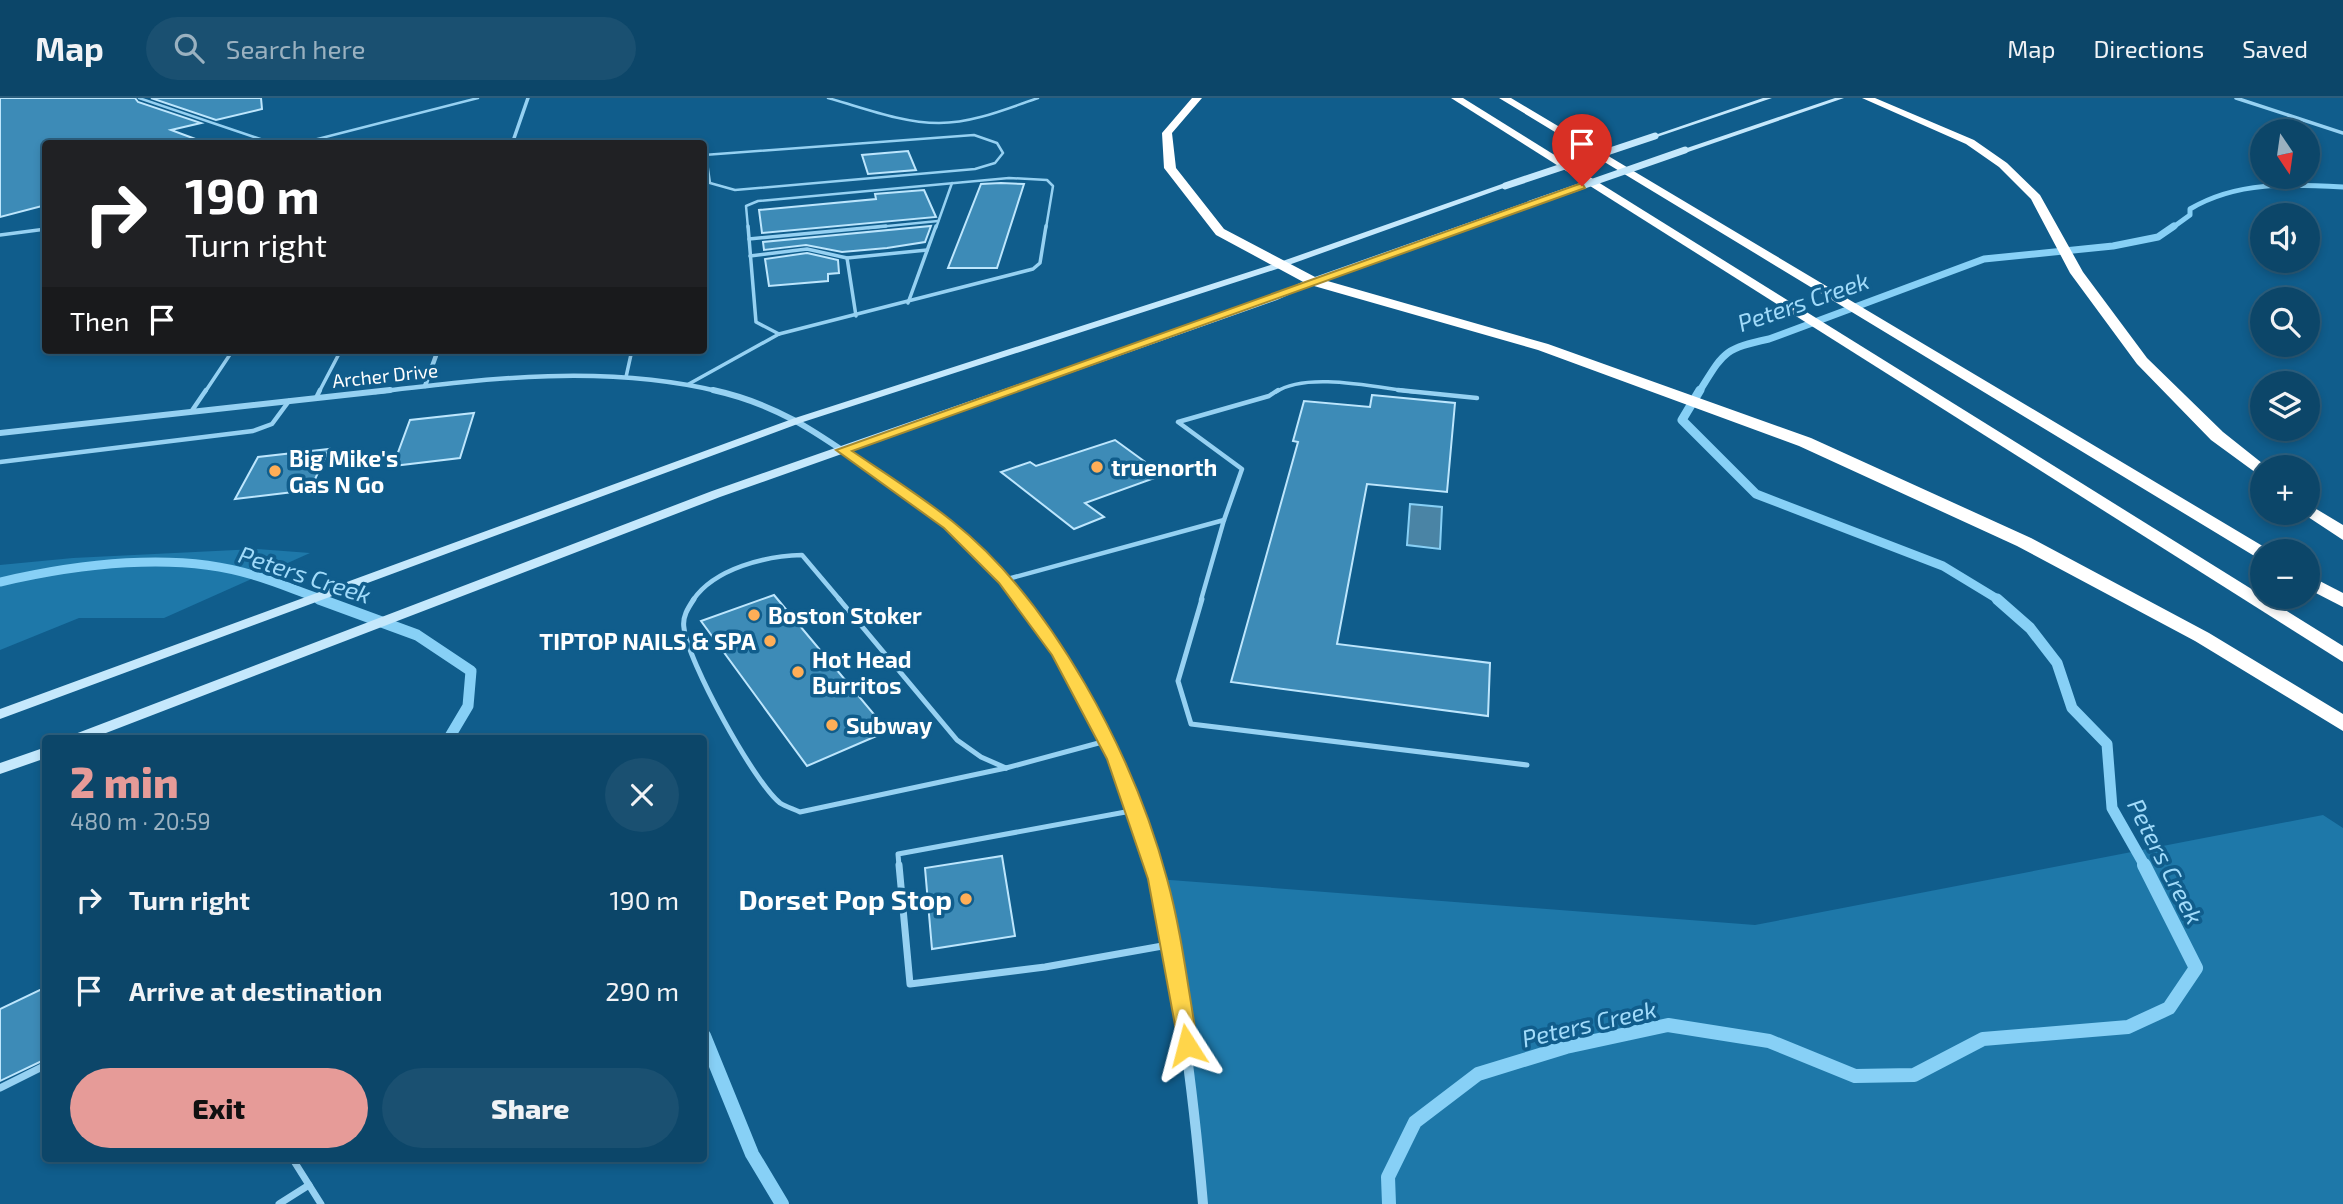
<!DOCTYPE html>
<html lang="en">
<head>
<meta charset="utf-8">
<style>
	body { margin:0; font-family:"Exo 2",sans-serif; background:#1a5071; color:#f1f3f6; height:100vh; display:flex; flex-direction:column; font-size:26px; white-space:nowrap }
	* { box-sizing:border-box; margin:0 }
	p { font-size:23px; color:#9ab1c0 }
	.icon { flex:none; width:38px; height:38px; fill:none; stroke:currentColor; stroke-width:2; stroke-linecap:round; stroke-linejoin:round }
	.map { position:relative; flex:1; overflow:hidden }
	.panel { position:absolute; left:42px; top:637px; width:665px; height:427px; display:flex; flex-direction:column; background:#0c4669; border-radius:7px; box-shadow:0 4px 10px #0003,0 0 0 2px #2c5e7d }
	.panel>* { flex:none }
	.top-card { position:absolute; left:42px; top:42px; width:665px; height:214px; border-radius:7px; box-shadow:0 4px 10px #0003,0 0 0 2px #2c5e7d; background:#202124; color:#fff; overflow:hidden }
	.needle { width:46px; rotate:167deg }
	.controls { position:absolute; left:2250px; top:21px; display:grid; gap:14px }
	.controls a { display:grid; place-items:center; width:70px; height:70px; border-radius:50%; background:#0c4669; box-shadow:0 4px 10px #0003,0 0 0 2px #2c5e7d; font-size:35px }
	.pin { position:absolute; display:grid; place-items:center; width:60px; height:60px; color:#fff; margin:-72px -30px; border-radius:50% 50% 50% 0; rotate:-45deg; box-shadow:0 0 7px #0007 }
	.pin .icon { rotate:45deg }
	.me { position:absolute; width:77px; margin:-38px; rotate:351deg; stroke-linejoin:round; filter:drop-shadow(0 0 5px #0008) }
	.turn { display:flex; align-items:center; gap:24px; height:147px; padding:0 28px; font-size:32px }
	.turn .icon { width:91px; height:91px; stroke-width:2.5 }
	.turn b { display:block; font-size:49px; line-height:60px }
	.then { display:flex; align-items:center; height:66px; padding:0 28px; background:#0003; gap:14px; font-size:26px }
	.round { display:grid; place-items:center; flex:none; width:74px; height:74px; border-radius:37px; background:#1a5071 }
	.head { display:flex; align-items:center; justify-content:space-between; height:119px; padding:0 28px }
	h1 { font-size:42px; font-weight:800; line-height:52px; color:#e69b98 }
	.action { display:flex; gap:14px; margin-top:auto; padding:14px 28px }
	.action a { flex:1; height:80px; border-radius:42px; background:#e69b98; color:#111; font-size:28px; font-weight:800; line-height:80px; text-align:center }
	.action a+a { background:#1a5071; color:#f1f3f6 }
	ul { padding:0; list-style:none }
	li { display:flex; align-items:center; gap:21px; height:91px; padding:0 28px }
	li div { flex:1 }
	li b { display:block; font-size:26px }
	li em { font-style:normal }
	header { display:flex; align-items:center; gap:42px; box-sizing:border-box; height:98px; padding:0 35px; background:#0c4669; border-bottom:2px solid #2c5e7d }
	header strong { font-size:33px }
	nav { display:flex; gap:38px; margin-inline-start:auto; font-size:24px }
	.search { width:490px; height:63px; background:#1a5071; display:flex; align-items:center; gap:18px; box-sizing:border-box; padding:0 24px; border-radius:38px; color:#9ab1c0; font-size:26px }
	.map>svg:first-child { display:block }
</style>
</head>
<body>
<header>
<strong>Map</strong>
<div class="search"><svg class="icon" aria-label="search" viewBox="0 0 24 24"><circle cx="10" cy="10" r="6"/><path d="M15 15l6 6"/></svg>Search here</div>
<nav><a>Map</a><a>Directions</a><a>Saved</a></nav>
</header>
<div class="map">
<svg width="2343" height="1106" viewBox="0 0 2343 1106">
	<rect width="100%" height="100%" fill="#105d8c"/>
	<g fill="#1e78a9">
		<path d="M 257,451 L 310,455 L 164,520 L 79,520 L 0,552 L 0,467 L 73,460 Z"/>
		<path d="M 2323,717 L 2343,730 L 2343,1106 L 1203,1106 L 1157,781 L 1755,827 Z"/>
	</g>
	<path fill="#4a84a5" stroke="#87d0f6" stroke-width="2" d="M 1410,406 L 1442,409 L 1440,451 L 1407,447 Z"/>
	<g fill="none" stroke-linecap="round" stroke-linejoin="round">
		<path stroke="#87d0f6" stroke-width="5" d="M 2172,130 L 2190,117 L 2190,111 C 2237,83 2290,86 2343,89"/>
		<path stroke="#87d0f6" stroke-width="7" d="M 1699,294 C 1724,254 1723,251 1769,241 L 1984,161 L 2113,148 L 2158,139 L 2174,128"/>
		<g stroke="#87d0f6" stroke-width="9">
			<path d="M 1700,292 L 1682,322 L 1756,396 L 1943,468 L 1999,502"/>
			<path d="M 0,484 C 77,466 176,453 253,477 C 277,484 300,494 324,502"/>
		</g>
		<g stroke="#87d0f6" stroke-width="11">
			<path d="M 319,501 L 417,537 L 471,573 L 468,608 L 449,640"/>
			<path d="M 1997,501 L 2030,530 L 2057,565 L 2072,610 L 2107,646 L 2112,710 L 2145,768"/>
		</g>
		<g stroke="#87d0f6" stroke-width="14">
			<path d="M 704,938 L 752,1056 L 782,1106"/>
			<path d="M 1389,1106 L 1388,1079 L 1415,1024 L 1478,976 L 1566,949 L 1668,927 L 1769,943 L 1855,978 L 1914,977 L 1983,941 L 2128,929 L 2169,910 L 2196,870 L 2144,767"/>
		</g>
	</g>
	<g fill="#3d8bb7" stroke="#bde6fd" stroke-width="2">
		<path d="M 0,0 L 135,0 L 138,4 L 201,25 L 171,32 L 198,42 L 197,46 L 46,46 L 46,107 L 0,119 Z"/>
		<path d="M 151,0 L 261,0 L 262,11 L 216,22 Z"/>
		<path d="M 908,53 L 916,72 L 868,76 L 862,57 Z"/>
		<path d="M 1001,85 L 1024,86 L 997,170 L 948,170 L 981,86 Z"/>
		<path d="M 924,92 L 936,119 L 762,135 L 759,112 L 876,101 L 875,96 Z"/>
		<path d="M 931,128 L 925,144 L 887,150 L 842,154 L 806,147 L 764,152 L 763,144 Z"/>
		<path d="M 807,155 L 838,162 L 839,175 L 828,176 L 828,183 L 769,188 L 765,161 Z"/>
		<path d="M 1372,297 L 1455,305 L 1447,394 L 1367,386 L 1337,546 L 1490,565 L 1488,618 L 1231,584 L 1298,344 L 1293,343 L 1304,303 L 1370,309 Z"/>
		<path d="M 474,315 L 460,360 L 393,368 L 410,322 Z"/>
		<path d="M 1115,342 L 1163,377 L 1085,405 L 1104,419 L 1074,431 L 1001,374 L 1030,364 L 1036,368 Z"/>
		<path d="M 329,351 L 310,392 L 235,401 L 258,359 Z"/>
		<path d="M 774,497 L 888,633 L 807,668 L 701,523 Z"/>
		<path d="M 1002,758 L 1015,838 L 932,851 L 925,770 Z"/>
		<path d="M 46,889 L 46,961 L 0,983 L 0,911 Z"/>
	</g>
	<g fill="none" stroke-linecap="round" stroke-linejoin="round">
		<g stroke="#96d1f2" stroke-width="2.5">
			<path d="M 139,0 L 275,46"/>
			<path d="M 828,0 C 864,10 902,25 939,25 C 973,25 1006,11 1038,0"/>
			<path d="M 298,46 L 478,0"/>
			<path d="M 704,57 L 974,37 L 997,45 L 1003,55 L 995,65 L 975,71 L 735,92 L 710,85 L 706,57"/>
			<path d="M 748,130 L 746,108 L 758,103 L 1009,80 L 1047,82 L 1053,88 L 1046,130"/>
			<path d="M 868,130 L 938,123"/>
			<path d="M 936,130 L 952,85"/>
		</g>
		<g stroke="#96d1f2" stroke-width="3.5">
			<path d="M 748,128 L 756,224 L 779,236"/>
			<path d="M 0,137 L 46,131"/>
			<path d="M 749,141 L 886,128"/>
			<path d="M 750,158 L 807,151 L 847,160 L 927,152"/>
			<path d="M 847,160 L 856,218"/>
			<path d="M 908,205 L 936,128"/>
			<path d="M 779,236 L 1033,171 L 1040,165 L 1046,128"/>
			<path d="M 540,252 L 551,252"/>
			<path d="M 626,279 L 632,252"/>
			<path d="M 687,287 L 779,236"/>
			<path d="M 205,294 L 233,252"/>
			<path d="M 319,294 L 341,252"/>
			<path d="M 1276,294 C 1307,273 1378,290 1415,294"/>
		</g>
		<g stroke="#96d1f2" stroke-width="4.5">
			<path d="M 1398,292 L 1477,300"/>
			<path d="M 316,300 L 320,292"/>
			<path d="M 191,314 L 206,292"/>
			<path d="M 0,364 L 253,333 L 272,326 L 289,303"/>
			<path d="M 1224,422 L 1242,371 L 1178,324 L 1269,298 L 1278,292"/>
			<path d="M 1004,482 L 1224,422 L 1201,502"/>
			<path d="M 693,502 C 715,470 766,458 802,457 L 840,502"/>
		</g>
		<g stroke="#96d1f2" stroke-width="5">
			<path d="M 694,501 C 688,510 682,519 684,530 C 687,562 755,686 780,705 C 786,709 794,711 800,714 L 1006,670"/>
			<path d="M 839,501 L 957,642 L 981,659 L 1006,670"/>
			<path d="M 1202,501 L 1178,583 L 1191,626 L 1527,667"/>
			<path d="M 1006,670 L 1106,643"/>
			<path d="M 899,768 L 898,756 L 1131,713"/>
		</g>
		<g stroke="#96d1f2" stroke-width="7">
			<path d="M 899,767 L 910,886 L 1045,869 L 1168,847"/>
			<path d="M 0,990 L 46,967"/>
			<path d="M 292,1060 L 321,1106"/>
			<path d="M 279,1106 L 309,1087"/>
		</g>
		<g stroke="#96d1f2" stroke-width="3.5">
			<path d="M 2236,0 L 2343,35"/>
			<path d="M 512,46 L 528,0"/>
		</g>
		<g stroke="#96d1f2" stroke-width="4.5">
			<path d="M 425,288 L 438,252"/>
			<path d="M 375,294 C 490,280 606,266 721,294"/>
		</g>
		<g stroke="#96d1f2" stroke-width="6">
			<path d="M 713,292 C 786,308 828,343 888,384 C 936,418 984,454 1019,502"/>
			<path d="M 0,335 L 390,292"/>
		</g>
		<path stroke="#96d1f2" stroke-width="8" d="M 1018,501 L 1070,575 L 1111,656 L 1150,768"/>
		<path stroke="#96d1f2" stroke-width="10" d="M 1150,767 C 1179,878 1193,991 1203,1106"/>
		<g fill="#c5e8fc" fill-rule="evenodd">
			<path d="M 1763,0 L 1772,0 L 1657,39 L 1652,38 Z"/>
			<path d="M 1835,0 L 1844,0 L 1688,54 L 1681,52 Z"/>
			<path d="M 1502,86 L 1509,88 L 1283,169 L 803,324 L 0,621 L 0,611 L 795,320 L 1277,165 Z"/>
			<path d="M 1527,104 L 1534,106 L 1315,185 L 1277,202 L 720,399 L 93,640 L 72,640 L 75,636 L 712,393 L 1271,198 L 1309,181 Z"/>
			<path d="M 46,649 L 46,660 L 0,676 L 0,665 Z"/>
		</g>
		<g fill="#fff" fill-rule="evenodd">
			<path d="M 1192,0 L 1202,0 L 1172,35 L 1176,70 L 1224,131 L 1317,180 L 1548,246 L 1811,340 L 2031,440 L 2209,535 L 2343,616 L 2343,633 L 2195,543 L 2017,448 L 1799,348 L 1538,252 L 1307,186 L 1216,137 L 1164,70 L 1162,35 Z"/>
			<path d="M 1451,0 L 1463,0 L 2343,548 L 2343,564 Z"/>
			<path d="M 1499,0 L 1511,0 L 2271,453 L 2263,453 L 2263,461 L 2256,459 Z"/>
			<path d="M 1862,0 L 1875,0 L 1974,42 L 2007,65 L 2040,97 L 2083,174 L 2147,260 L 2223,334 L 2267,369 L 2263,369 L 2263,380 L 2211,342 L 2137,266 L 2070,175 L 2031,101 L 1999,69 L 1966,46 Z"/>
			<path d="M 2308,406 L 2343,427 L 2343,442 L 2302,415 L 2308,415 Z"/>
			<path d="M 2308,477 L 2343,495 L 2343,509 L 2308,491 Z"/>
		</g>
		<g stroke="#c5e8fc" stroke-width="7">
			<path d="M 1505,88 L 1655,38"/>
			<path d="M 1530,106 L 1685,52"/>
		</g>
	</g>
	<path fill="#ffd54a" stroke="#a68a30" stroke-width="2" d="M 1582,85 L 1585,90 L 852,353 C 886,376 921,398 952,423 C 1053,503 1134,658 1167,781 C 1182,835 1188,892 1198,947 L 1195,954 L 1187,957 L 1180,954 L 1148,781 L 1107,661 L 1052,557 L 999,485 L 944,430 L 836,352 Z"/>
	<g fill="#ffae57" stroke="#105d8c" stroke-width="2.5">
		<circle cx="1097" cy="369" r="7"/>
		<circle cx="275" cy="373" r="7"/>
		<circle cx="754" cy="517" r="7"/>
		<circle cx="770" cy="543" r="7"/>
		<circle cx="798" cy="574" r="7"/>
		<circle cx="832" cy="627" r="7"/>
		<circle cx="966" cy="801" r="7"/>
	</g>
	<g text-anchor="middle" dominant-baseline="central" stroke-width="7" stroke-linejoin="round" paint-order="stroke">
		<g font-size="19" fill="#fff" stroke="#105d8c">
			<text transform="translate(385 277) rotate(-6)">Archer Drive</text>
		</g>
		<g font-size="23" font-weight="bold" fill="#fff" stroke="#105d8c" text-anchor="start">
			<text x="289" y="360">Big Mike's<tspan x="289" dy="26">Gas N Go</tspan></text>
			<text x="1111" y="369">truenorth</text>
			<text x="768" y="517">Boston Stoker</text>
			<text x="756" y="543" text-anchor="end">TIPTOP NAILS &amp; SPA</text>
			<text x="812" y="561">Hot Head<tspan x="812" dy="26">Burritos</tspan></text>
			<text x="846" y="627">Subway</text>
		</g>
		<g font-size="24" font-style="italic" fill="#a1dbfa" stroke="#105d8c">
			<text transform="translate(1803 203) rotate(-19)">Peters Creek</text>
			<text transform="translate(305 476) rotate(18)">Peters Creek</text>
			<text transform="translate(2166 763) rotate(63)">Peters Creek</text>
			<text transform="translate(1589 925) rotate(-13)">Peters Creek</text>
		</g>
		<g font-size="28" font-weight="bold" fill="#fff" stroke="#105d8c" text-anchor="end">
			<text x="952" y="801">Dorset Pop Stop</text>
		</g>
	</g>
</svg>
<div class="controls">
<a><svg class="needle" viewBox="-14 -14 28 28"><path d="M0-13l5 13h-10z" fill="#e53935"/><path d="M0 13l5-13h-10z" fill="#9ab1c0"/></svg></a>
<a><svg class="icon" aria-label="sound" viewBox="0 0 24 24"><path d="M4 9h4l5-4v14l-5-4H4zM17 9q2 3 0 6"/></svg></a>
<a><svg class="icon" aria-label="search" viewBox="0 0 24 24"><circle cx="10" cy="10" r="6"/><path d="M15 15l6 6"/></svg></a>
<a><svg class="icon" aria-label="layers" viewBox="0 0 24 24"><path d="M12 4l9 5-9 5-9-5zM3 14l9 5 9-5"/></svg></a>
<a>+</a>
<a>−</a>
</div>
<div class="pin" style="left:1582px;top:88px;background:#d93025"><svg class="icon" aria-label="arrive" viewBox="0 0 24 24"><path d="M6 21V4h12l-3 4 3 4H6"/></svg></div>
<svg class="me" style="left:1187px;top:947px" viewBox="-20 -20 40 40"><path d="M0-17L14 15 0 8-14 15z" fill="#ffd54a" stroke="#fff" stroke-width="4"/></svg>
<div class="top-card">
<div class="turn"><svg class="icon" aria-label="right" viewBox="0 0 24 24"><path d="M7 20v-9h11M14 6l5 5-5 5"/></svg><div><b>190 m</b>Turn right</div></div>
<div class="then">Then<svg class="icon" aria-label="arrive" viewBox="0 0 24 24"><path d="M6 21V4h12l-3 4 3 4H6"/></svg></div>
</div>
<section class="panel">
<div class="head"><div><h1>2 min</h1><p>480 m · 20:59</p></div><a class="round"><svg class="icon" aria-label="close" viewBox="0 0 24 24"><path d="M6 6l12 12M18 6L6 18"/></svg></a></div>
<ul>
<li><svg class="icon" aria-label="right" viewBox="0 0 24 24"><path d="M7 20v-9h11M14 6l5 5-5 5"/></svg><div><b>Turn right</b></div><em>190 m</em></li>
<li><svg class="icon" aria-label="arrive" viewBox="0 0 24 24"><path d="M6 21V4h12l-3 4 3 4H6"/></svg><div><b>Arrive at destination</b></div><em>290 m</em></li>
</ul>
<div class="action"><a>Exit</a><a>Share</a></div>
</section>
</div>
</body>
</html>
